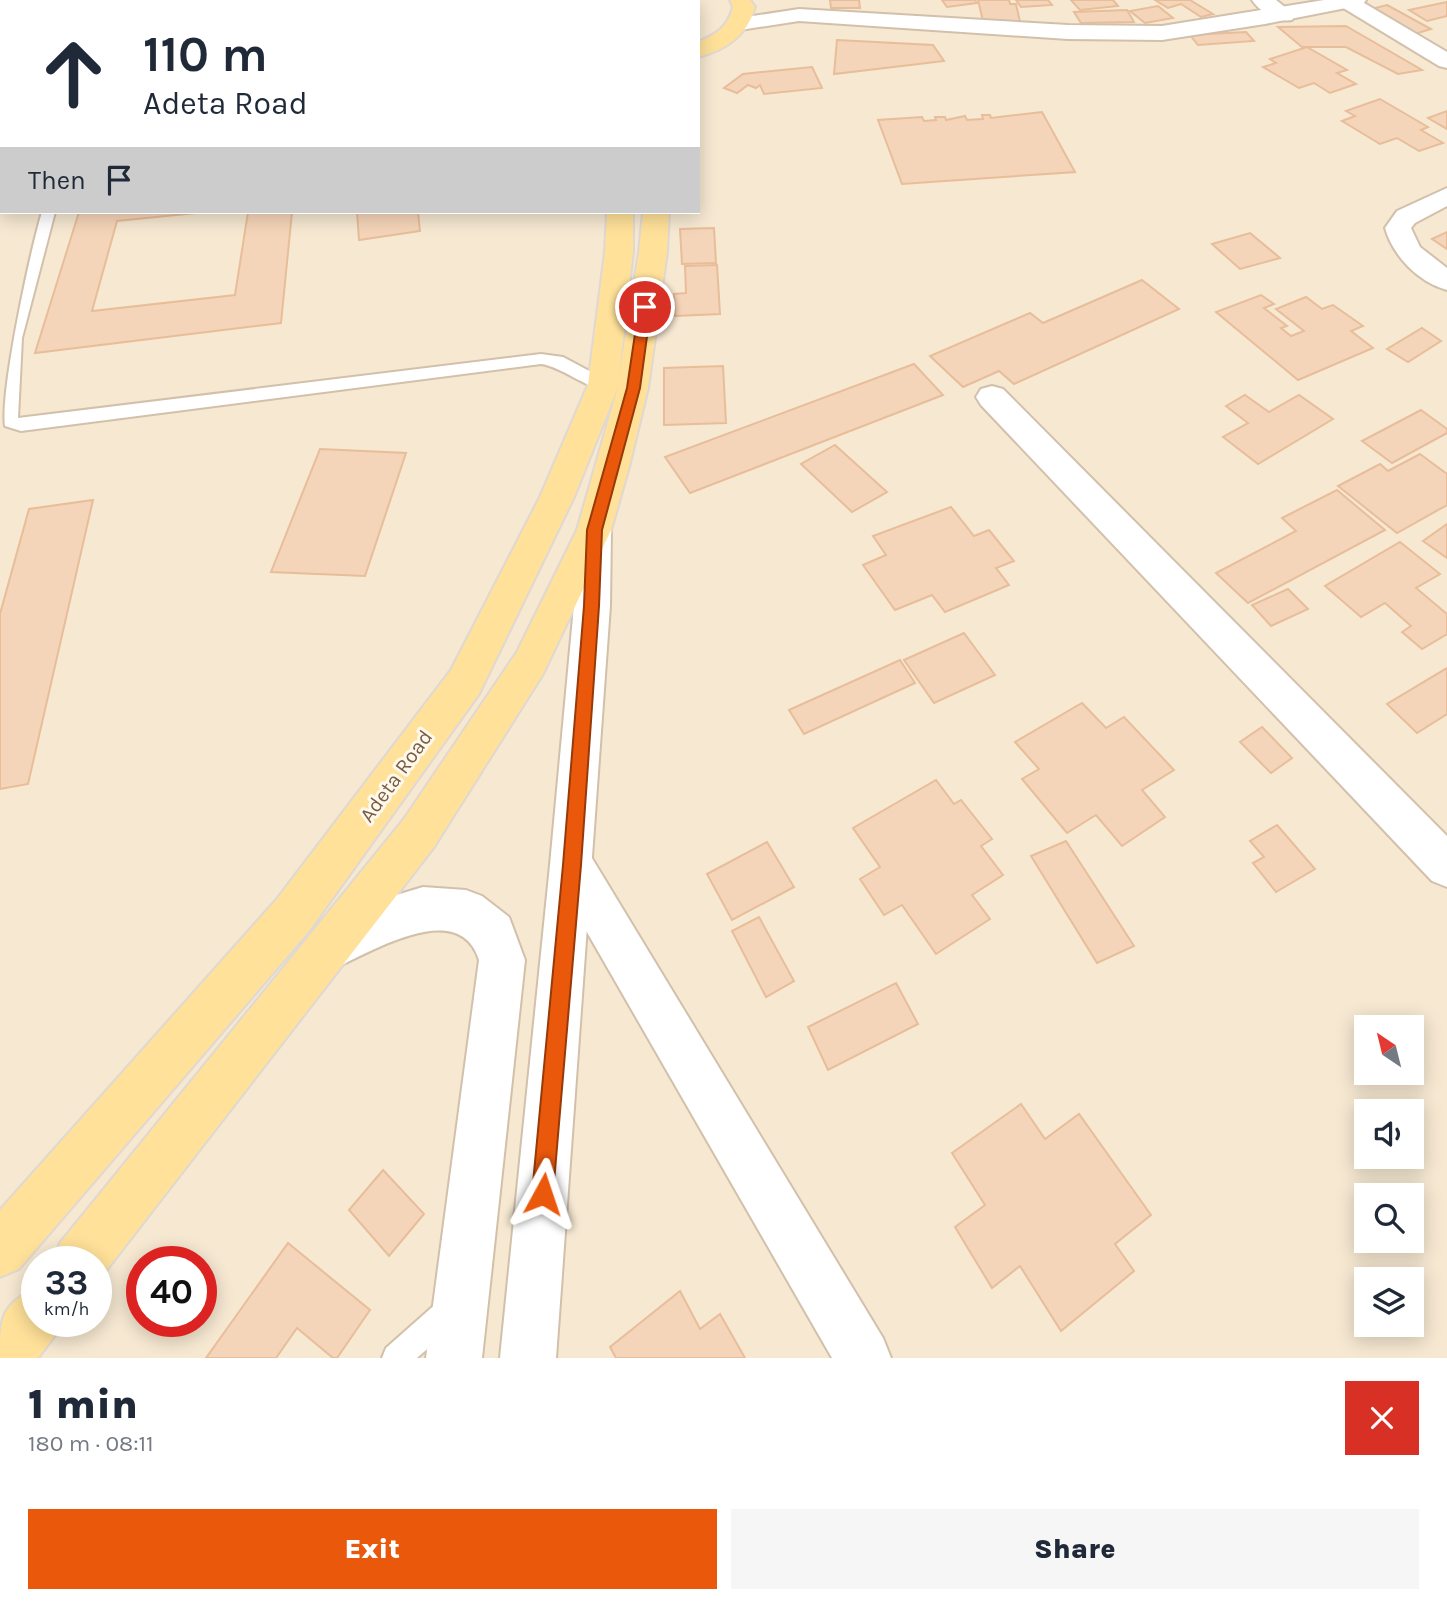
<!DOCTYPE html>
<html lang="en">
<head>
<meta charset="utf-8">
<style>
	body { margin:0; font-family:Karla,sans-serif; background:#f6f6f7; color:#1f2937; height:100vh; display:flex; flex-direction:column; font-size:26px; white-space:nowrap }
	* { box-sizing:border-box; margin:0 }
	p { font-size:23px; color:#747a83 }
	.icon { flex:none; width:38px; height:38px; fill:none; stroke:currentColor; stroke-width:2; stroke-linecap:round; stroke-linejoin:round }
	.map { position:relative; height:1358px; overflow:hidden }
	.panel { display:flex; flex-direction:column; background:#fff; flex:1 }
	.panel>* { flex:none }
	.hud { position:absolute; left:0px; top:0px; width:700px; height:214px; box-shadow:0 4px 18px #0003; background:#fff; color:#1f2937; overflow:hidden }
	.needle { width:46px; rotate:325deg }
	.fabs { position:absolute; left:1354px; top:1015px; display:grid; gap:14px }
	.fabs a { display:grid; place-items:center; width:70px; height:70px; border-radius:0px; background:#fff; box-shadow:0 4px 18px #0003; font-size:35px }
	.speed { position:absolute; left:21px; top:1246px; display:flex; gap:14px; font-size:35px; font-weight:700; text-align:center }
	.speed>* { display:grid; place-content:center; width:91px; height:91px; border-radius:50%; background:#fff; box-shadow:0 4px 18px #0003; line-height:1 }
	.speed small { font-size:18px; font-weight:400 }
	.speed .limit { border:10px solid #d22; background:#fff; color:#111 }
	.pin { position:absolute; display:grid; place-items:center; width:60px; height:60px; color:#fff; margin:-30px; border:4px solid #fff; border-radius:50%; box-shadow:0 2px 7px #0007 }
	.me { position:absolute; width:77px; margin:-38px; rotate:5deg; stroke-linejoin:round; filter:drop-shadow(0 0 5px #0008) }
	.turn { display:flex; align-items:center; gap:24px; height:147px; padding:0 28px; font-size:32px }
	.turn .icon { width:91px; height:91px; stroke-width:2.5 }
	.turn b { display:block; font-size:49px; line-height:60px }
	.then { display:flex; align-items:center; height:66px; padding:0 28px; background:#0003; gap:14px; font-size:26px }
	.round { display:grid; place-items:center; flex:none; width:74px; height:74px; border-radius:0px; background:#f6f6f7 }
	.overview { display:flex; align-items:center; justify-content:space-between; height:119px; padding:0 28px }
	h1 { font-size:42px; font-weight:800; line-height:52px }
	.primary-button { display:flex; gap:14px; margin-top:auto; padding:14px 28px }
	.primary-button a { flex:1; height:80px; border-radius:0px; background:#ea580c; color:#fff; font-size:28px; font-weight:800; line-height:80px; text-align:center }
	.primary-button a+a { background:#f6f6f7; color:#1f2937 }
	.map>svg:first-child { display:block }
</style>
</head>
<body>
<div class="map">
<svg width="1447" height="1358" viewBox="0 0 1447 1358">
	<rect width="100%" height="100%" fill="#fef5e3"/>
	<path fill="#f6e8d1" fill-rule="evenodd" d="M 0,0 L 1447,0 L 1447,1358 L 0,1358 ZM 2,2 L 698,2 L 698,212 L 2,212 ZM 1367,1027 L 1412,1027 L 1412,1073 L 1367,1073 ZM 1367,1111 L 1412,1111 L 1412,1157 L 1367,1157 ZM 1367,1195 L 1412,1195 L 1412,1241 L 1367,1241 ZM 37,1262 L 96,1262 L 96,1321 L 37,1321 ZM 142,1262 L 201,1262 L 201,1321 L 142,1321 ZM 1367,1279 L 1412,1279 L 1412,1325 L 1367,1325 Z"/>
	<g fill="#f5d5b9" stroke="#e8bd99" stroke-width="2">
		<path d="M 830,0 L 859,0 L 860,8 L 831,8 Z"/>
		<path d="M 942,0 L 975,0 L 977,3 L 947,7 Z"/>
		<path d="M 978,0 L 1009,0 L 1010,4 L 1016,4 L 1020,22 L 983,21 Z"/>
		<path d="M 1016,0 L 1048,0 L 1052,5 L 1021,7 Z"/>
		<path d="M 1071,0 L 1113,0 L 1118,6 L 1080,10 Z"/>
		<path d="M 1155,0 L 1190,0 L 1213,14 L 1201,17 L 1181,4 L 1168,8 Z"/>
		<path d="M 1447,2 L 1447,16 L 1427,21 L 1409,10 Z"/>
		<path d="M 1387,5 L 1431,29 L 1415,34 L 1371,9 Z"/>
		<path d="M 1158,6 L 1173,18 L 1145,23 L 1130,11 Z"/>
		<path d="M 1127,10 L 1134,22 L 1081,23 L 1074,12 Z"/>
		<path d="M 1346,26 L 1422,70 L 1398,74 L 1346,47 L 1302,47 L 1278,27 Z"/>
		<path d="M 1246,32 L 1254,41 L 1198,45 L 1190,35 Z"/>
		<path d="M 837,40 L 933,45 L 944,61 L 834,74 Z"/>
		<path d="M 1307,47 L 1347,70 L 1337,73 L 1356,84 L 1330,93 L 1314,83 L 1299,88 L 1263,67 L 1276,63 L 1270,59 Z"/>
		<path d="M 812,67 L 822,88 L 764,94 L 760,85 L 756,88 L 748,85 L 737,93 L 724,88 L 743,74 Z"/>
		<path d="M 0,79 L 2,79 L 0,175 Z"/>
		<path d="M 1380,99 L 1428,127 L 1421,130 L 1443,143 L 1419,151 L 1397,138 L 1380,144 L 1342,121 L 1355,116 L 1346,111 Z"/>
		<path d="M 1447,111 L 1447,129 L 1428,118 Z"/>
		<path d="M 1042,112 L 1075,172 L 902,184 L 878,120 L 922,117 L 924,121 L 936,120 L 935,117 L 945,117 L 946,120 L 965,116 L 967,120 L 983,119 L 982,115 L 990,115 L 991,118 Z"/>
		<path d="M 79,212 L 206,212 L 117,221 L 92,311 L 235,295 L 248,212 L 292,212 L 281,323 L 35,353 Z"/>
		<path d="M 357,212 L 418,212 L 420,231 L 359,240 Z"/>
		<path d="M 714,228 L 716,263 L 682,264 L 680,229 Z"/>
		<path d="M 1447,232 L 1447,249 L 1432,239 Z"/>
		<path d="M 1250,233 L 1280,258 L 1240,269 L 1212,244 Z"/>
		<path d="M 717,265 L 720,314 L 675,316 L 674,294 L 686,293 L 685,266 Z"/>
		<path d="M 1142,280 L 1179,309 L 1014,384 L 999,371 L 963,387 L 930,356 L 1030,313 L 1043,323 Z"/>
		<path d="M 1261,295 L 1274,304 L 1264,308 L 1287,326 L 1281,328 L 1291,336 L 1304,331 L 1276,309 L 1306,297 L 1322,309 L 1333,305 L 1363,326 L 1351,331 L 1373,348 L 1298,380 L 1216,312 Z"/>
		<path d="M 1422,328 L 1441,341 L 1408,362 L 1387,349 Z"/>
		<path d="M 914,364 L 943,395 L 690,493 L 665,457 Z"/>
		<path d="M 723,366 L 726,423 L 664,425 L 664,368 Z"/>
		<path d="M 1245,395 L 1269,412 L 1299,395 L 1333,419 L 1258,464 L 1223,437 L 1248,423 L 1226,406 Z"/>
		<path d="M 1421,410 L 1447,429 L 1447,433 L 1392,463 L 1362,441 Z"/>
		<path d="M 835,445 L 887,492 L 852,512 L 801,464 Z"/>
		<path d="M 320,449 L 406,453 L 365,576 L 271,572 Z"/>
		<path d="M 1420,454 L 1447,474 L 1447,505 L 1397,533 L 1338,486 L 1380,464 L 1388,471 Z"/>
		<path d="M 1337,490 L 1385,530 L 1248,603 L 1216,573 L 1296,531 L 1282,518 Z"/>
		<path d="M 93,500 L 28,784 L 0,789 L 0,614 L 29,509 Z"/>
		<path d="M 951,507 L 974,536 L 989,530 L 1014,561 L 996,568 L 1009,585 L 945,612 L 932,595 L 895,610 L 863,565 L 886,555 L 873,536 Z"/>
		<path d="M 1447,524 L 1447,558 L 1423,541 Z"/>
		<path d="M 1400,542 L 1440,574 L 1416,588 L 1447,614 L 1447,634 L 1422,649 L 1402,632 L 1411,626 L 1385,603 L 1361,617 L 1325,586 Z"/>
		<path d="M 1288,589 L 1308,609 L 1271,626 L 1252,605 Z"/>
		<path d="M 964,633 L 995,675 L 934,703 L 904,660 Z"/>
		<path d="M 900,660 L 915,683 L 804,734 L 789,710 Z"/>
		<path d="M 1447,668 L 1447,714 L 1417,733 L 1387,704 Z"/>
		<path d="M 1082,703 L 1106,728 L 1124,717 L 1174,770 L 1142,790 L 1165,817 L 1122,846 L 1096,815 L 1067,833 L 1022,779 L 1039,769 L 1015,742 Z"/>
		<path d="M 1262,727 L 1292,758 L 1271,773 L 1240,742 Z"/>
		<path d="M 936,780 L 954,804 L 961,800 L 992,839 L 981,846 L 1003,875 L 972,895 L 990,919 L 936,954 L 902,905 L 884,915 L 860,879 L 880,867 L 853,828 Z"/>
		<path d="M 1277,825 L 1315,869 L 1276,892 L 1253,863 L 1264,857 L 1250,841 Z"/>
		<path d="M 1066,841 L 1134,946 L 1097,963 L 1031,856 Z"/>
		<path d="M 767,842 L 794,887 L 732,920 L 707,874 Z"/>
		<path d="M 759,917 L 794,981 L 766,997 L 732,931 Z"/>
		<path d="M 896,983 L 918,1024 L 828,1070 L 808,1027 Z"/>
		<path d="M 1021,1104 L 1045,1139 L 1079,1114 L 1151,1215 L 1115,1244 L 1134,1271 L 1061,1331 L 1020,1266 L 992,1288 L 955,1227 L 985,1205 L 952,1153 Z"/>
		<path d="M 383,1170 L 424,1214 L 389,1256 L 349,1210 Z"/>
		<path d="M 288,1243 L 370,1310 L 337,1358 L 333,1358 L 297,1328 L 276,1358 L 206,1358 Z"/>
		<path d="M 680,1291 L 700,1329 L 720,1314 L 745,1358 L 616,1358 L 610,1347 Z"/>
	</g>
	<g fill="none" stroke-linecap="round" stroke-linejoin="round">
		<g stroke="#d2c0ab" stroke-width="4">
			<g id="service">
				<rect x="0" y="45" width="2" height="6"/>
				<path d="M 42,212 L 55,212 L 22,338 L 18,418 L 541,354 L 563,357 L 608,381 L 611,385 L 608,389 C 593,393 561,366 541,364 L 21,431 L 5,426 C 0,392 30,252 42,212 Z"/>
				<path d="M 448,1298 L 458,1302 L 462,1312 L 458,1322 L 417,1358 L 382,1358 L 386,1348 L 438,1302 Z"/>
			</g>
		</g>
		<g stroke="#d2c0ab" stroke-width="4">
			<g id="minor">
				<path d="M 1252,0 L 1276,0 L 1295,15 L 1292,20 C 1277,23 1260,12 1252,0 Z"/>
				<path d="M 1338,0 L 1359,0 L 1447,52 L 1447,68 L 1439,66 L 1340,6 Z"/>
				<path d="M 1447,188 L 1447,206 L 1415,223 L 1411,228 L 1420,247 L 1447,268 L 1447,290 C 1418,282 1393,256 1385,228 L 1397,211 Z"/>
				<path d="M 992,386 L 1003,389 L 1447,836 L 1447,887 L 1432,881 L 981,405 L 976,397 L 981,389 Z"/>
				<path d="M 572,844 L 587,850 L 883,1338 L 891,1358 L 832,1358 L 557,880 L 550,865 L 557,850 Z"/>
			</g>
		</g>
		<g stroke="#d2c0ab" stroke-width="4">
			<g id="tertiary">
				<path d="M 52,0 L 85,0 L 86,2 L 54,2 Z"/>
				<path d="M 1324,0 L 1366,0 L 1363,4 L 1356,6 L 1265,24 L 1162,40 L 1068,39 L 799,21 L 740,30 L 732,29 L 729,24 L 732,19 L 740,18 L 799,9 L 1068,25 L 1162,26 Z"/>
				<path d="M 594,517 L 606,521 L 611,530 L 610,606 L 556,1358 L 500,1358 L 550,865 L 574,606 L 577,530 L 582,521 Z"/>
				<path d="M 423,887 L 466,890 L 482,896 L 509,917 L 525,960 L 482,1358 L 426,1358 L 479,960 C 459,896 368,954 331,970 L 315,963 L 308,947 L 315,931 L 380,900 Z"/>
			</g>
		</g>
		<g stroke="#dfd8d3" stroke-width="4">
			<g id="primary">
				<path d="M 550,0 L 570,0 L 549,2 Z"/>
				<path d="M 730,0 L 750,0 L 755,7 C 747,36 726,50 698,57 L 698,42 C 717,34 728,27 733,7 Z"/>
				<path d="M 607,212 L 633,212 L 633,252 L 619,376 L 639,252 L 643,212 L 669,212 L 667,252 L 648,388 L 629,467 L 611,530 L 543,674 L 434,847 L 98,1281 L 96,1262 L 52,1262 L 60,1243 L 404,819 L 517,652 L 577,530 L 618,387 L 574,497 L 479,694 L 309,931 L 19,1269 L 0,1277 L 0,1210 L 277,899 L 451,670 L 540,497 L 588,385 L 605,252 Z"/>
				<path d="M 37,1288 L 37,1321 L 62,1321 L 56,1334 L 38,1358 L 0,1358 C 0,1319 0,1304 37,1288 Z"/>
			</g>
		</g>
		<use href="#service" fill="#fff" fill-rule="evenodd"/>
		<use href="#minor" fill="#fff" fill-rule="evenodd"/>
		<use href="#tertiary" fill="#fff" fill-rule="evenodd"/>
		<use href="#primary" fill="#ffe199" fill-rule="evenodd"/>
	</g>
	<path fill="#ea580c" stroke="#983908" stroke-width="2" d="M 645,303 L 651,307 L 640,388 L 602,530 L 599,606 L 581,865 L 553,1194 L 550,1201 L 543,1205 L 535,1201 L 532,1194 L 563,865 L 584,606 L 587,530 L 627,388 L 639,307 Z"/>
	<g text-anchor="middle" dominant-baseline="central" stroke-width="6" stroke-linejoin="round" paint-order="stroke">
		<g font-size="21" fill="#785c47" stroke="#fff9eb">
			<text transform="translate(396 776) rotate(-54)">Adeta Road</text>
		</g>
	</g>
</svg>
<div class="fabs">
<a><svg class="needle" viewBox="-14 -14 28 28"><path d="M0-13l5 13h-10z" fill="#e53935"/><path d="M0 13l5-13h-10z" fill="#747a83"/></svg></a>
<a><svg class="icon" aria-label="sound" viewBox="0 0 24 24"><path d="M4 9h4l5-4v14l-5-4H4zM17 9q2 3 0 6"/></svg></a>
<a><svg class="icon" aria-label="search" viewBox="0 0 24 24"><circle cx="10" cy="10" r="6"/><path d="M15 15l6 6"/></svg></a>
<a><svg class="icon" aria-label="layers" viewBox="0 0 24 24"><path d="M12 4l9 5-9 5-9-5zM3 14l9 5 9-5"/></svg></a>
</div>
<div class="speed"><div>33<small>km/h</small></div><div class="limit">40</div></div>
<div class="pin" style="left:645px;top:307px;background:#d93025"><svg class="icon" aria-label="arrive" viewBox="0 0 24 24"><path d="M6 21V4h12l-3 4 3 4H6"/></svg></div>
<svg class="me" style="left:543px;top:1194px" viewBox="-20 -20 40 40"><path d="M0-17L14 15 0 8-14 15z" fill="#ea580c" stroke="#fff" stroke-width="4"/></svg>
<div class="hud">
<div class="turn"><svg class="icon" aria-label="ahead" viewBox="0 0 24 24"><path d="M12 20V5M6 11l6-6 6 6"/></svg><div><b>110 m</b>Adeta Road</div></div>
<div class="then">Then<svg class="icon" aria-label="arrive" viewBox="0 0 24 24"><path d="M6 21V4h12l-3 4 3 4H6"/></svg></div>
</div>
</div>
<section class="panel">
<div class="overview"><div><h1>1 min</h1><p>180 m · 08:11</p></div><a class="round" style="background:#d93025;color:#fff"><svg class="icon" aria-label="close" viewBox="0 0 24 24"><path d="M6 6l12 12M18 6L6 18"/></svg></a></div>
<div class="primary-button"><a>Exit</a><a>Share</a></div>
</section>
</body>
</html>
